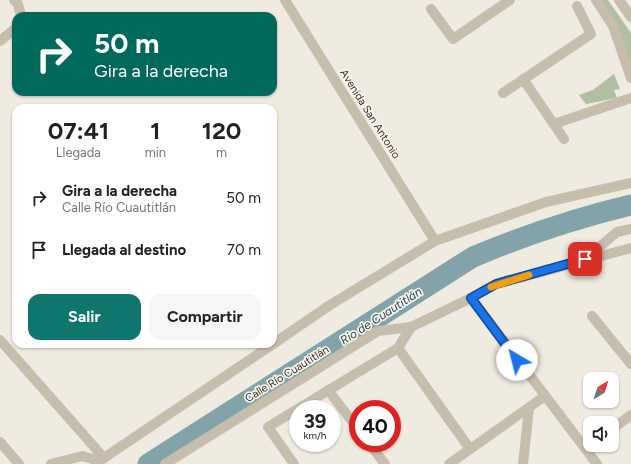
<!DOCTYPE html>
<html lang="es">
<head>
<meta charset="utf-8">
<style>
	body { margin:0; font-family:Figtree,sans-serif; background:#f6f6f6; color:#222; height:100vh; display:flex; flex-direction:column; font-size:15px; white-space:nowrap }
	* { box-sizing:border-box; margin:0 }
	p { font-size:13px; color:#767676 }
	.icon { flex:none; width:22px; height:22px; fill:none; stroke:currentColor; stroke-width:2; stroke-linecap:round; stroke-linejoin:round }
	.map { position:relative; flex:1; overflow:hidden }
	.panel { position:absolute; left:12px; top:104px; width:265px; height:244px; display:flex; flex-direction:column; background:#fff; border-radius:12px; box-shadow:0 1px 3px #0004 }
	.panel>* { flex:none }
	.top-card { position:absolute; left:12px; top:12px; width:265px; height:84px; border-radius:12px; box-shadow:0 1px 3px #0004; background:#00695c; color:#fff; overflow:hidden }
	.needle { width:26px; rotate:38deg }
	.tools { position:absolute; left:583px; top:372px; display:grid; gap:8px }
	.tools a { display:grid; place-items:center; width:36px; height:36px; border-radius:8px; background:#fff; box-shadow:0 1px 3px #0004; font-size:20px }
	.speed { position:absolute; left:289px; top:400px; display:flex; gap:8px; font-size:20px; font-weight:700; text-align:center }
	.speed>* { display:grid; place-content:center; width:52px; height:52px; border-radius:50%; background:#fff; box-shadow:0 1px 3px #0004; line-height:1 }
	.speed small { font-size:10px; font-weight:400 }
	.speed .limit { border:6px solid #d22; background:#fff; color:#111 }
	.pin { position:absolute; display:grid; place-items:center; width:34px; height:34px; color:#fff; margin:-17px; border-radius:8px; box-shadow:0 2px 6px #0006 }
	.me { position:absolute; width:44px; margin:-22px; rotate:323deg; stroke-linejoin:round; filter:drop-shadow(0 0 3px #0008) }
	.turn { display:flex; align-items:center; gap:14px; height:84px; padding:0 16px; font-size:18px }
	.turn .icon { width:52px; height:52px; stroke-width:2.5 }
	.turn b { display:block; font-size:28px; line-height:34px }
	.eta { display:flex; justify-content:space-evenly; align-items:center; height:68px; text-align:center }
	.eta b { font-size:24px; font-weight:700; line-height:28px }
	.button { display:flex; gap:8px; margin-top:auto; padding:8px 16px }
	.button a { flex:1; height:46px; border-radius:12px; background:#0f766e; color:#fff; font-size:16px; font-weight:700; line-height:46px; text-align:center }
	.button a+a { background:#f6f6f6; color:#222 }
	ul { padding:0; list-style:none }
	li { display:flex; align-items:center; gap:12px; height:52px; padding:0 16px }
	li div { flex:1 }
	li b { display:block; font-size:15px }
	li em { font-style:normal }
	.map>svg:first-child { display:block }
</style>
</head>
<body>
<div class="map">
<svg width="631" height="464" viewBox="0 0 631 464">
	<rect width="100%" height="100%" fill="#f0ebe0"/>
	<g fill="#b0bea1">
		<path d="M 598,0 L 608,0 L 631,33 L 631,67 Z"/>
		<path d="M 614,74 L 620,89 L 614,90 L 617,98 L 586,104 L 579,95 L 593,90 Z"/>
	</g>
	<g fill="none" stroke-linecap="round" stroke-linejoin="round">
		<path stroke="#82a3aa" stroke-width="21" d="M 148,464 L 473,257 C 525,235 577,218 631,205"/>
		<g stroke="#c7bdad" stroke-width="10">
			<path d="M 14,0 L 18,4 L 21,16"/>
			<path d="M 596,0 L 613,26 L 631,78"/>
			<path d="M 619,0 L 631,17"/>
			<path d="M 431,9 L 453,39 L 510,0"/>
			<path d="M 0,41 L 16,28"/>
			<path d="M 523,79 L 564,139"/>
			<path d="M 503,93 L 591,34 L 577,6"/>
			<path d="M 554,124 L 631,98"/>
			<path d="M 585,259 L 617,232 L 631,229"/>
			<path d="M 592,316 L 631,364"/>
			<path d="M 411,327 L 398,348 L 470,449"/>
			<path d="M 0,340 L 104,458"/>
			<path d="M 273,344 L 330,305 L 435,241 L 546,202 L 631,183"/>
			<path d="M 328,390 L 358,429"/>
			<path d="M 612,429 L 631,415"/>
			<path d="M 0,442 L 19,464"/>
			<path d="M 369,443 L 385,464"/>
			<path d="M 51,464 L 82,456 L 100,461"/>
			<path d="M 95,464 L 273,344"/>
			<path d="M 165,464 L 378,331 L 411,327 L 471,298"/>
			<path d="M 294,464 L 268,427 L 398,348"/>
			<path d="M 449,464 L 545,396"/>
			<path d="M 523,464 L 529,408"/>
		</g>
		<g stroke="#c7bdad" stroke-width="10">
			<path d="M 285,0 L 435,241"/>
			<path d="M 597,464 L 471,298 L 496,284 L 631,248"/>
		</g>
	</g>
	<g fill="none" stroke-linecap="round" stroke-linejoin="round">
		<g stroke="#114b97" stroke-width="10">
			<path id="route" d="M 517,360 L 471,298 L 496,284 L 585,259"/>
		</g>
		<use href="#route" stroke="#1a73e8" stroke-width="7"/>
		<path stroke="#f59e0b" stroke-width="7" d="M 491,287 L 529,275"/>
	</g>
	<g text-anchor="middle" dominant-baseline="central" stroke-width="3.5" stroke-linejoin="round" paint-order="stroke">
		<g font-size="11" fill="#36302b" stroke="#f8f4ec">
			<text transform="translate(370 114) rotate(58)">Avenida San Antonio</text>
			<text transform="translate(287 374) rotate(-32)">Calle Río Cuautitlán</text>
		</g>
		<g font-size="12" font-style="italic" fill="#254a53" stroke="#f8f4ec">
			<text transform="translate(381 316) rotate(-33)">Rio de Cuautitlán</text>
		</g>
	</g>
</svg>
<div class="tools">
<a><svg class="needle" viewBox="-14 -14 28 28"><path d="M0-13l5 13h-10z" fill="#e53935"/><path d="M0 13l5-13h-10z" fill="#767676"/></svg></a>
<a><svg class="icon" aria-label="sound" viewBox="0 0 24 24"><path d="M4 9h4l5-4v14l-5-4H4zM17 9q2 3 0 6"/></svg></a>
</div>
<div class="speed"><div>39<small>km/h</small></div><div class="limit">40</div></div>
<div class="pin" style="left:585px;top:259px;background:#d93025"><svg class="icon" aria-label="arrive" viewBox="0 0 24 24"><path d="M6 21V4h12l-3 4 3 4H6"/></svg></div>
<svg class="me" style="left:517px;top:360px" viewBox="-20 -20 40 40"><circle r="19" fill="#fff"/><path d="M0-13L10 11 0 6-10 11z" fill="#1a73e8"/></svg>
<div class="top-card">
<div class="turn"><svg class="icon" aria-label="right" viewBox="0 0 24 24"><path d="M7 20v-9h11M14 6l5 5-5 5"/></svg><div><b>50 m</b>Gira a la derecha</div></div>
</div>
<section class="panel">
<div class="eta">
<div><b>07:41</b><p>Llegada</p></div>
<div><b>1</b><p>min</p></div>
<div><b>120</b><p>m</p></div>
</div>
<ul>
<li><svg class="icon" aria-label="right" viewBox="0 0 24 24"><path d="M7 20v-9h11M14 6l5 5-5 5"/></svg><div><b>Gira a la derecha</b><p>Calle Río Cuautitlán</p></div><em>50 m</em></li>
<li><svg class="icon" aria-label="arrive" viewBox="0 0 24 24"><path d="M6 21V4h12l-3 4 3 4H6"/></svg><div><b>Llegada al destino</b></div><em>70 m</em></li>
</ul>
<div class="button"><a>Salir</a><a>Compartir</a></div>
</section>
</div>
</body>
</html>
